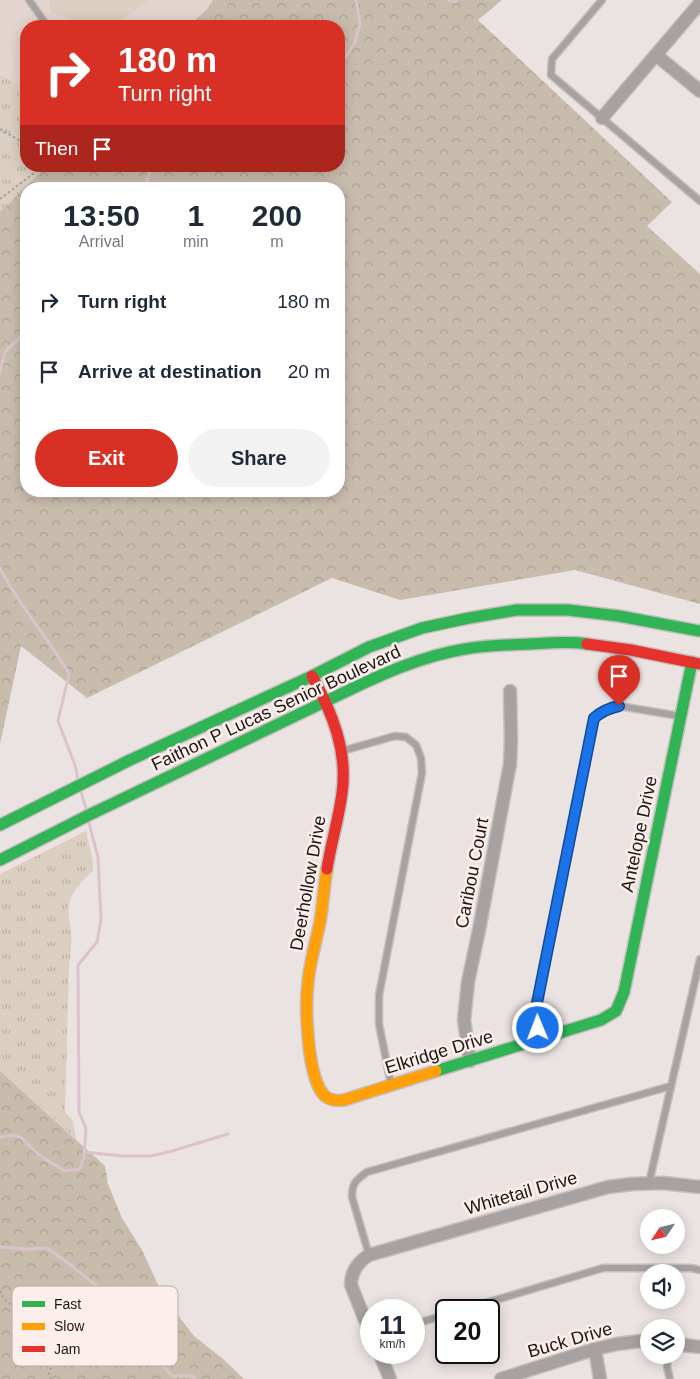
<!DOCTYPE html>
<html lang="en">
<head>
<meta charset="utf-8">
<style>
	body { margin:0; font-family:Arial,sans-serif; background:#f2f2f3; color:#1f2937; height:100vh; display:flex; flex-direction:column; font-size:19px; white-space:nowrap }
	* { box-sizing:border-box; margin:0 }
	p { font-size:16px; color:#747a83 }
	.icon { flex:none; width:28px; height:28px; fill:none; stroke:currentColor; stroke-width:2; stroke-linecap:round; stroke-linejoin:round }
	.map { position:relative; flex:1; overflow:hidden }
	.drawer { position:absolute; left:20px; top:182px; width:325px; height:315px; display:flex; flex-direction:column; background:#fff; border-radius:20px; box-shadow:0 2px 12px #0003 }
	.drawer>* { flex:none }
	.banner { position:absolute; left:20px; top:20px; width:325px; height:152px; border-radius:20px; box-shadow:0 2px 12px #0003; background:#d93025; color:#fff; overflow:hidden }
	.needle { width:32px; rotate:235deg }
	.controls { position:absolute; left:640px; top:1209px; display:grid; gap:10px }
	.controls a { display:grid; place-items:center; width:45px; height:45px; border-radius:50%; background:#fff; box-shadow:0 2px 12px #0003; font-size:25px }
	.speed { position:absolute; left:360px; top:1299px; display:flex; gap:10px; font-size:25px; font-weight:700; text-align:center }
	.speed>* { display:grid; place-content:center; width:65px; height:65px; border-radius:50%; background:#fff; box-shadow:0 2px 12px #0003; line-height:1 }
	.speed small { font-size:12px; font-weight:400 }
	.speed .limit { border:2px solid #111; border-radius:8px; background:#fff; color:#111 }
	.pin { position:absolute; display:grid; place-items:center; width:42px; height:42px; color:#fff; margin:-51px -21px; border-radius:50% 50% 50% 0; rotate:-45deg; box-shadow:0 0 5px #0007 }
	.pin .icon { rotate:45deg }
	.me { position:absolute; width:55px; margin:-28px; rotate:359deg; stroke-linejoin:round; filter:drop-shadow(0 0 4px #0008) }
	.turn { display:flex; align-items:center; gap:18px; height:105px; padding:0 15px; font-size:22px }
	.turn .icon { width:65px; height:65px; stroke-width:2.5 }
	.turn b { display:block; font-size:35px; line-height:42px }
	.then { display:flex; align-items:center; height:48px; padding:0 15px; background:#0003; gap:10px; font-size:19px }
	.eta { display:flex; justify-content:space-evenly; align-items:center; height:85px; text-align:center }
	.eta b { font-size:30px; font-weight:700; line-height:35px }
	.action { display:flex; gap:10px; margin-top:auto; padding:10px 15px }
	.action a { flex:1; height:58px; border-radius:30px; background:#d93025; color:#fff; font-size:20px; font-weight:700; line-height:58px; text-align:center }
	.action a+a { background:#f2f2f3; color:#1f2937 }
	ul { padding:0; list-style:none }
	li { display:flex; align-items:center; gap:15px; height:70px; padding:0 15px }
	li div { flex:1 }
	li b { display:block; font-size:19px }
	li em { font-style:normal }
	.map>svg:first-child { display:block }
</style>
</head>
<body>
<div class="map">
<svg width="700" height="1379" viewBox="0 0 700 1379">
	<defs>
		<pattern id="grass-tufts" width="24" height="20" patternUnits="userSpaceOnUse" patternTransform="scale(1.25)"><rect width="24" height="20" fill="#dacfc1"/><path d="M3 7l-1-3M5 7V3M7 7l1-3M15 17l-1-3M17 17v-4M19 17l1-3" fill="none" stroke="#bab1a5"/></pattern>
		<pattern id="forest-crowns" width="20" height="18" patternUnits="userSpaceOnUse" patternTransform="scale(1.25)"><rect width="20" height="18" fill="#c8bcad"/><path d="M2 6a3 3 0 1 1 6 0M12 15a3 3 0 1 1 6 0" fill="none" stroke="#aba194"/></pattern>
	</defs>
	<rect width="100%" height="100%" fill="#ebe3e1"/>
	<path fill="#e4d4d0" d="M 0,0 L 213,0 L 208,8 L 189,26 L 26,26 L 26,90 L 0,75 Z"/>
	<g fill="url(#grass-tufts)">
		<path d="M 0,75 L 26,90 L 26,166 L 47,166 L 0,212 Z"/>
		<path d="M 86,831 L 93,862 L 93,871 C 85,878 75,888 71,898 C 66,912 70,919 71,933 C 72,945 70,956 69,968 L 65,1112 L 73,1121 L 76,1139 L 0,1071 L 0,874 Z"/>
	</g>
	<g fill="url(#forest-crowns)" fill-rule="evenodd">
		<path d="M 213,0 L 502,0 L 478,20 L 672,202 L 647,226 L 700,274 L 700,604 L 575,570 L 400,600 L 332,578 L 87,698 L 21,646 L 0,744 L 0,212 L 47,166 L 339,166 L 339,26 L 189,26 L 208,8 ZM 26,189 L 339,189 L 339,491 L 26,491 Z"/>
		<path d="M 0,1071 L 105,1166 L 108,1184 L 122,1218 L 142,1250 L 159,1287 L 170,1305 L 194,1336 L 223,1359 L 244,1379 L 0,1379 Z"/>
	</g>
	<path fill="#dacfc1" d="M 49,0 L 149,0 L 115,26 L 94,26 L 51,13 Z"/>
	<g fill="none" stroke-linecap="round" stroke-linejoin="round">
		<g stroke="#dcc3cb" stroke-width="3">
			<path d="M 449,0 L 455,2 L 457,0"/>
			<path d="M 339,56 L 346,57 L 355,42 L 360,24 L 356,0"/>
			<path d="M 147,189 L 146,185 L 151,166"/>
			<path d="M 0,372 L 5,352 L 26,331"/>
			<path d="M 0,568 C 19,606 48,637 69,674 L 58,721 L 75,765 L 78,780"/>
			<path d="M 81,791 L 86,809"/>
			<path d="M 0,1137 C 24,1131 22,1141 37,1153 C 45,1160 56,1165 65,1171 L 80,1169 L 84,1157 L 86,1128 L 79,1112 L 78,965 L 97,942 L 101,919 L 98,857 L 89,823"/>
			<path d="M 84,1152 L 122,1156 L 151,1156 L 172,1151 L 228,1134"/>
			<path d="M 0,1247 L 25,1249 L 47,1248 L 68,1263 L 121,1305 L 155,1350 L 166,1369 L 172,1376 L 193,1376 L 196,1379"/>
		</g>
		<g stroke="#c5bfbd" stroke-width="9">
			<g id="lane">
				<path d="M 29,0 L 46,24"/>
				<path d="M 602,0 L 552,59 L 551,75 L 700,201"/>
				<path d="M 342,751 L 395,736 L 406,737 L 416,745 L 421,758 L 422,773 L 379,995 L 379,1024 L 391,1084"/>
				<path d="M 540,1038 L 534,1017 L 594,718 C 601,712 609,708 619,706 L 679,716"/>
				<path d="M 649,1183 L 700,959"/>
				<path d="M 369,1255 L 352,1197 C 352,1183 356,1180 367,1172 L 671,1086"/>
				<path d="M 462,1310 L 603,1268 L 691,1268 L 700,1270"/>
				<path d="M 414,1324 L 446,1315"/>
				<path d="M 668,1355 L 667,1367 L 670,1379"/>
			</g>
		</g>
		<g stroke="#c5bfbd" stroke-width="15">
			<g id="street">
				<path d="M 656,55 L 700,91"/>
				<path d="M 602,118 L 700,3"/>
				<path d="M 470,1061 L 464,1020 L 468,982 L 479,930 L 510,764 L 511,741 L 510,691"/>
				<path d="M 371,1335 L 351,1285 C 351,1271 358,1262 369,1255 L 608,1187 L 632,1184 L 663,1183 L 700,1187"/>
				<path d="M 676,1344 L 700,1347"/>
				<path d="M 595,1349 L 600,1379"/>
				<path d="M 379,1352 L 390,1379"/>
				<path d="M 501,1379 L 595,1349 L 617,1344 L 649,1340"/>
			</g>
		</g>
		<g stroke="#c5bfbd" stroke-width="14">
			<g id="fast">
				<path d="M 0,825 L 130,760 L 312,676 L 369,647 L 422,628 L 469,618 L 517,610 L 568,610 L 619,616 L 700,631"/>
				<path d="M 0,860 L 89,815 L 343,693 C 382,674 422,656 465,649 C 487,645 508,645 530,644 C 549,643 568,641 587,644"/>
				<path d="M 436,1071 L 601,1020 L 616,1011 L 624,992 L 692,662"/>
			</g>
		</g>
		<g stroke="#c5bfbd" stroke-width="14">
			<path id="slow" d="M 327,869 C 324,886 323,904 320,922 C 316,942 310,961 308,982 C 305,1007 307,1074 323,1094 C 328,1100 337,1101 344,1100 L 436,1071"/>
		</g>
		<g stroke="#c5bfbd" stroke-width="14">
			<g id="jam">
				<path d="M 587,644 L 631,650 L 700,664"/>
				<path d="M 312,676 C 332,712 348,751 342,793 C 339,818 331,843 327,869"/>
			</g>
		</g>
		<g stroke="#a6a2a1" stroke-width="2" stroke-dasharray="2.5 2.5" stroke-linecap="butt">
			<path d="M 0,129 L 22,142 L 26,150"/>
			<path d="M 0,199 L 43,166"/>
			<path d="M 0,1291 L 4,1299 L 40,1327 L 48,1342 L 55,1351 L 49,1374 L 51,1379"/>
		</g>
		<use href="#lane" stroke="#a7a2a1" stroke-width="6"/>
		<use href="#street" stroke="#a7a2a1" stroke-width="12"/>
		<use href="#fast" stroke="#30b455" stroke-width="11"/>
		<use href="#slow" stroke="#ff9f0a" stroke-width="11"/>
		<use href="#jam" stroke="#e5322d" stroke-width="11"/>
	</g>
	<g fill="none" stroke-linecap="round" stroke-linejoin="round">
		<g stroke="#114b97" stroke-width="12">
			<path id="route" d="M 538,1028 L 534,1018 L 594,718 C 601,712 609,708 619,706"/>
		</g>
		<use href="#route" stroke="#1a73e8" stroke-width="9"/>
	</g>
	<g text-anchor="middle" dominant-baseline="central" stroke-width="5" stroke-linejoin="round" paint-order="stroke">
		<g font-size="18" fill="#1c1816" stroke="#fceeea">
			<text transform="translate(276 708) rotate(-25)">Faithon P Lucas Senior Boulevard</text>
			<text transform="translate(639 834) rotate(-78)">Antelope Drive</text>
			<text transform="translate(472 873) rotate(-79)">Caribou Court</text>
			<text transform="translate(308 883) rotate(-80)">Deerhollow Drive</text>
			<text transform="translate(439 1052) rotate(-17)">Elkridge Drive</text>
			<text transform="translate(521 1193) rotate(-16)">Whitetail Drive</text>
			<text transform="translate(570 1340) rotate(-16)">Buck Drive</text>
		</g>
	</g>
	<rect x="12" y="1286" width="166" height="80" rx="8" fill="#fceeea" stroke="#b9aeaa" stroke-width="1"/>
	<rect x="22" y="1301" width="23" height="6" fill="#30b455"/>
	<rect x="22" y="1323" width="23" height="7" fill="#ff9f0a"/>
	<rect x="22" y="1346" width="23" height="6" fill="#e5322d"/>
	<g font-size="14" fill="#1c1816">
		<text x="54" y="1309">Fast</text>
		<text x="54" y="1331">Slow</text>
		<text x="54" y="1354">Jam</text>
	</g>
</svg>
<div class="controls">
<a><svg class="needle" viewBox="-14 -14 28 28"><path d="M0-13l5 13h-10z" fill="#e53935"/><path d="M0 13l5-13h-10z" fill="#747a83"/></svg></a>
<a><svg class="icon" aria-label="sound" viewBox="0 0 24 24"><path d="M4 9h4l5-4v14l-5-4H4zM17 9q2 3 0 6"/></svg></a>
<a><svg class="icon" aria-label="layers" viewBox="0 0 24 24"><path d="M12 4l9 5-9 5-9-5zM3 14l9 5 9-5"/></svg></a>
</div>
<div class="speed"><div>11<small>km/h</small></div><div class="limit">20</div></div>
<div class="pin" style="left:619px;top:706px;background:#d93025"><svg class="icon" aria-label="arrive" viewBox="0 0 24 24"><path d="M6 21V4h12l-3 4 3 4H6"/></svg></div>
<svg class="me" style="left:538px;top:1028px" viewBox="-20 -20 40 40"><circle r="17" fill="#1a73e8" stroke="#fff" stroke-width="3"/><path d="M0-11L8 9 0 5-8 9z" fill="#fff"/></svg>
<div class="banner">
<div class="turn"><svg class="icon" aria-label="right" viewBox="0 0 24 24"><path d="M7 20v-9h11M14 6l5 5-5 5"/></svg><div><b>180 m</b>Turn right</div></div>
<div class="then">Then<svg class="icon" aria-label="arrive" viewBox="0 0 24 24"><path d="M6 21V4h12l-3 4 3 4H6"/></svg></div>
</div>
<section class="drawer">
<div class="eta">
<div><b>13:50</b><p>Arrival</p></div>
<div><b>1</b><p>min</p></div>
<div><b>200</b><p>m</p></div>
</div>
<ul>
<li><svg class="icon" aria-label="right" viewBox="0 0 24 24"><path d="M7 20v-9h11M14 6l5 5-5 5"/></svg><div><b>Turn right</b></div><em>180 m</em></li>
<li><svg class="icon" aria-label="arrive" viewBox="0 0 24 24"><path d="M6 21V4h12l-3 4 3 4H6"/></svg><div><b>Arrive at destination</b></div><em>20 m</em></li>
</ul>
<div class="action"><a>Exit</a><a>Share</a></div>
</section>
</div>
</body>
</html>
